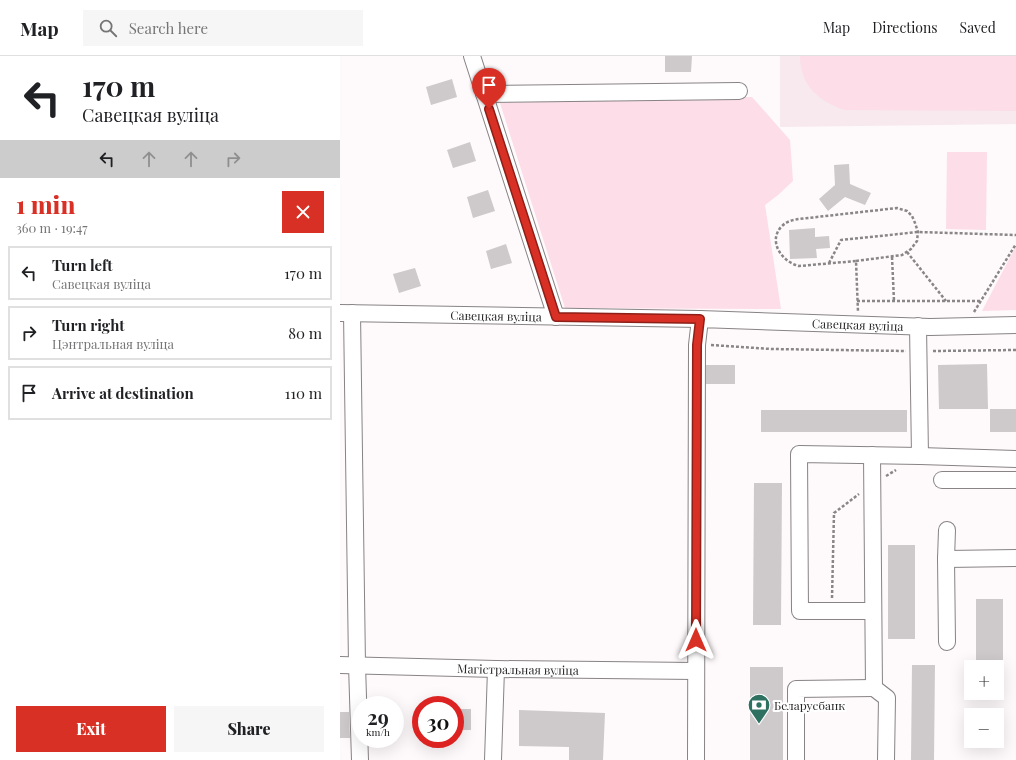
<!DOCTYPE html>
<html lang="en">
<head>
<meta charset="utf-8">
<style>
	body { margin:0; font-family:"Playfair Display",serif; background:#f6f6f6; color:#202124; height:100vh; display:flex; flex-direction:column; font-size:15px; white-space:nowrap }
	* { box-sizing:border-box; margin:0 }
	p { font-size:13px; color:#757577 }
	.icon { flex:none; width:22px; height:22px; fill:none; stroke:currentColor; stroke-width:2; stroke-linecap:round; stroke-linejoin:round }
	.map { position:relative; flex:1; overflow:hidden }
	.drawer { display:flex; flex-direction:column; background:#fff; width:340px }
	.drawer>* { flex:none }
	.hud { background:#fff; color:#202124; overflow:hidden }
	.buttons { position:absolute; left:624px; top:604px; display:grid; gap:8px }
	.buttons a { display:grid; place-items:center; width:40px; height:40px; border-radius:0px; background:#fff; box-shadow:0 4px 16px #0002; font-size:20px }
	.speed { position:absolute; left:12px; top:640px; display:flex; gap:8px; font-size:20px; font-weight:700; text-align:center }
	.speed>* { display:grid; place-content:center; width:52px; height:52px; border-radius:50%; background:#fff; box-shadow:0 4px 16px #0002; line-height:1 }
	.speed small { font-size:10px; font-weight:400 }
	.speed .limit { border:6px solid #d22; background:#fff; color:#111 }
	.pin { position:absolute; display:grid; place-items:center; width:34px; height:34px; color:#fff; margin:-41px -17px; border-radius:50% 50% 50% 0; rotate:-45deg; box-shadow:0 0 4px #0007 }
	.pin .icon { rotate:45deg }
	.me { position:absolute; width:44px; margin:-22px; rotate:0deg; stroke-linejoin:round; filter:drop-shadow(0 0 3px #0008) }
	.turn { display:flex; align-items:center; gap:14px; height:84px; padding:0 16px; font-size:18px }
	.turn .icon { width:52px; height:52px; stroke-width:2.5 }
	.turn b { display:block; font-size:28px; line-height:34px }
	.lanes { display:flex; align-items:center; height:38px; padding:0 16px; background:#0003; justify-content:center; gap:20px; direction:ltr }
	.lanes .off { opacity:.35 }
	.round { display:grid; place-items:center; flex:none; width:42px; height:42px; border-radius:0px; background:#f6f6f6 }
	.summary { display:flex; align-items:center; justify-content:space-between; height:68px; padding:0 16px }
	h1 { font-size:24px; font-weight:800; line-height:30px; color:#d93025 }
	.button { display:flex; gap:8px; margin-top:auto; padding:8px 16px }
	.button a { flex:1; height:46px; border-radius:0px; background:#d93025; color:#fff; font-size:16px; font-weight:800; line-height:46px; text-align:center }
	.button a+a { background:#f6f6f6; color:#202124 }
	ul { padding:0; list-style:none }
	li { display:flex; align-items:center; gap:12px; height:54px; margin:0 8px 6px; padding:0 8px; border:2px solid #e0e0e0; border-radius:0px }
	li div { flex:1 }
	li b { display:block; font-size:15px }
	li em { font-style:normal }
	header { display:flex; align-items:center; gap:24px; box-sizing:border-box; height:56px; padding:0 20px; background:#fff; border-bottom:1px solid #e0e0e0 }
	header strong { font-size:19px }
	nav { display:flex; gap:22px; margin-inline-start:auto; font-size:14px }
	.search { width:280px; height:36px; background:#f6f6f6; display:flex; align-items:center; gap:10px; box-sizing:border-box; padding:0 14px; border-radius:0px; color:#757577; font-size:15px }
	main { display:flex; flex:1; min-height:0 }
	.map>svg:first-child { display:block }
</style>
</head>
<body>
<header>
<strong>Map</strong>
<div class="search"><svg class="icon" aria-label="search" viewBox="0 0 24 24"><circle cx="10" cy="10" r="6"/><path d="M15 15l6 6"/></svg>Search here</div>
<nav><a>Map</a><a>Directions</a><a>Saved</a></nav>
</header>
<main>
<section class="drawer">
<div class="hud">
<div class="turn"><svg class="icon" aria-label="left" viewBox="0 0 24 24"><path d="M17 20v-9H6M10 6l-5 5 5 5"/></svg><div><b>170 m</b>Савецкая вуліца</div></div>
<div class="lanes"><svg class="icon" aria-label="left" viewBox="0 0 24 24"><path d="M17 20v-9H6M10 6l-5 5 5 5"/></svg><svg class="icon off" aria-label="ahead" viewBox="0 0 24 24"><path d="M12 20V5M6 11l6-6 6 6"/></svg><svg class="icon off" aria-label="ahead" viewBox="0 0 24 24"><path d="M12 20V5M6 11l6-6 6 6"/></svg><svg class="icon off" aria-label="right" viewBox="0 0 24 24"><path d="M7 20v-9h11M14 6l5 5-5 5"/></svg></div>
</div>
<div class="summary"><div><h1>1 min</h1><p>360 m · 19:47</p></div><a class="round" style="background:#d93025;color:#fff"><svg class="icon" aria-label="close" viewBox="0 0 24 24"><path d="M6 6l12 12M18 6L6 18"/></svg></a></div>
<ul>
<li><svg class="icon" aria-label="left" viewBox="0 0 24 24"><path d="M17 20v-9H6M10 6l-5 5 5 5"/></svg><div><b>Turn left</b><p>Савецкая вуліца</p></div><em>170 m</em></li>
<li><svg class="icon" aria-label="right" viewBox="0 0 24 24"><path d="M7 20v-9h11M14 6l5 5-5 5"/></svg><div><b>Turn right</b><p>Цэнтральная вуліца</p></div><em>80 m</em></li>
<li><svg class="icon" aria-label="arrive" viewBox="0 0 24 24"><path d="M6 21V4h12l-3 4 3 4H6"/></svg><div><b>Arrive at destination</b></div><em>110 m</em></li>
</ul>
<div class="button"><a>Exit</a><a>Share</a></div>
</section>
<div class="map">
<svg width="676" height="704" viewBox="0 0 676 704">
	<rect width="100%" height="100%" fill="#fef9fb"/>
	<path fill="#f7e9ee" d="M 440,0 L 676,0 L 676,68 L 440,71 Z"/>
	<g fill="#fcdde8">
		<path d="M 460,0 L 676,0 L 676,55 L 505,54 C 479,46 460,29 460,0 Z"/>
		<path d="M 412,41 L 450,84 L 453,125 L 438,139 L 425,149 L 441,253 L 225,252 L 160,47 Z"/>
		<path d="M 607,96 L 647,96 L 646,174 L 606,173 Z"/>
		<path d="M 676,190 L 676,254 L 642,255 Z"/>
	</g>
	<g fill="#cec9ca">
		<path d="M 325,0 L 352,0 L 351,16 L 325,16 Z"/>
		<path d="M 112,23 L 117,41 L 91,49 L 86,31 Z"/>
		<path d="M 130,86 L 136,105 L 113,112 L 107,94 Z"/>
		<path d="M 509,108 L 510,128 L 531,137 L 525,149 L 505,141 L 488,155 L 479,143 L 495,129 L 494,109 Z"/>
		<path d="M 148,134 L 155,155 L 133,162 L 127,141 Z"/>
		<path d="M 475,172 L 475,181 L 489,180 L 490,192 L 476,193 L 477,202 L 450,203 L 449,174 Z"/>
		<path d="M 166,188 L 172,207 L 151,213 L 146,195 Z"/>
		<path d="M 75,212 L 81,230 L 59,237 L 53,218 Z"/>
		<path d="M 647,308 L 648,353 L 599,353 L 598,309 Z"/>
		<rect x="366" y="309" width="29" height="19"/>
		<rect x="650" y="353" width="26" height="23"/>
		<rect x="421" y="354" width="146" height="22"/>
		<path d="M 414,427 L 442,427 L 441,569 L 413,569 Z"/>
		<rect x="548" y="489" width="27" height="94"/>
		<rect x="636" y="543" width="27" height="68"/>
		<path d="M 572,609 L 595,609 L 594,704 L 571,704 Z"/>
		<rect x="410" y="611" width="33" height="93"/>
		<rect x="115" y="653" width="16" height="21"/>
		<path d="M 179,654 L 265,657 L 263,704 L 229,704 L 229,691 L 179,690 Z"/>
		<path d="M 0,656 L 9,656 L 10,682 L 0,682 Z"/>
	</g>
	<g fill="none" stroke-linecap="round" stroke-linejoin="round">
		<g stroke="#888385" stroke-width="18">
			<g id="minor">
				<path d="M 132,0 L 216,261"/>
				<path d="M 144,38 L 399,35"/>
				<path id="s1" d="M 0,257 L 360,263"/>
				<path d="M 12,257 L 17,609 L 20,704"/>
				<path d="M 578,270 L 580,400"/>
				<path d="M 532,399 L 534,632 L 547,642 L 546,704"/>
				<path d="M 602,424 L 676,424"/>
				<path d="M 607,474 L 606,503 L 607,586"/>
				<path d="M 606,503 L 676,502"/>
				<path d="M 533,555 L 460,555 L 459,398 L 580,400 L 676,403"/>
				<path id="s2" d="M 0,609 L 156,613 L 356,615"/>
				<path d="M 153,704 L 156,613"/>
				<path id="s3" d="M 356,704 L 357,289 L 360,263 L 590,271 L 676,269"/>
				<path d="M 456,704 L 456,633 L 534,632"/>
			</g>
		</g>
		<g stroke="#898687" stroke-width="2.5" stroke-dasharray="3 2" stroke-linecap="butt">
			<path d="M 567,196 L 606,245"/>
			<path d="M 552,201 L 554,245"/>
			<path d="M 516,205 L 562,199 L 571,193 L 577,185 L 578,176 L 575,167 L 572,160 L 567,155 L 557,152 L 459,163 C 453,164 447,165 442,170 C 427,185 442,206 459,210 L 516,205 L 518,256"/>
			<path d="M 489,207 L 501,184 L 578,176 L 676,179"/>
			<path d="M 517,245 L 641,245"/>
			<path d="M 634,256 L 676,188"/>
			<path d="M 371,289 L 431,293 L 566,295"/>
			<path d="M 593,295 L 676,294"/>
			<path d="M 546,420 L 556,414"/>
			<path d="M 492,542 L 494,457 L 519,438"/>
		</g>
		<use href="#minor" stroke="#fff" stroke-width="16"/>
	</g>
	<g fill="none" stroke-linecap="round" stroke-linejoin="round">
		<g stroke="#8d1f18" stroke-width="10">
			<path id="route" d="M 149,53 L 216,261 L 360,263 L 357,289 L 356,584"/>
		</g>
		<use href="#route" stroke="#d93025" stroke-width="7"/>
	</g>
	<defs>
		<g id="bank-pin" transform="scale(1.15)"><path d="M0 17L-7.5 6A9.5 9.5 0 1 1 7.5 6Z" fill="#2f7161" stroke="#fff"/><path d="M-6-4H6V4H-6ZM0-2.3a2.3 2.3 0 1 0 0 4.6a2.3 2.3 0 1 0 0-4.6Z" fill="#fff"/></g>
	</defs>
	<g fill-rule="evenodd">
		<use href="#bank-pin" x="419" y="649"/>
	</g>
	<g text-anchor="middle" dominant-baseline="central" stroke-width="4" stroke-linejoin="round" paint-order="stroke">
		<g font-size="12" fill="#292728" stroke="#fff">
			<text stroke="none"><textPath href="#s1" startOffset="156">Савецкая вуліца</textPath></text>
			<text stroke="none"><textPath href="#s3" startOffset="599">Савецкая вуліца</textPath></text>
			<text stroke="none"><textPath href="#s2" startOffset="178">Магістральная вуліца</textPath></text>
		</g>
		<g font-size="12" fill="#292728" stroke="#fff" text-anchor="start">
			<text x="434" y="649">Беларусбанк</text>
		</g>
	</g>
</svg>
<div class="buttons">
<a>+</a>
<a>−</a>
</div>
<div class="speed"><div>29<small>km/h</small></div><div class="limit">30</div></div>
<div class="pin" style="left:149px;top:53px;background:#d93025"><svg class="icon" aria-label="arrive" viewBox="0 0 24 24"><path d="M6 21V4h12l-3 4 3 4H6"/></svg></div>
<svg class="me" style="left:356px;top:584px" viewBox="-20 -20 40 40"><path d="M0-17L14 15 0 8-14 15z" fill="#d93025" stroke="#fff" stroke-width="4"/></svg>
</div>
</main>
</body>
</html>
